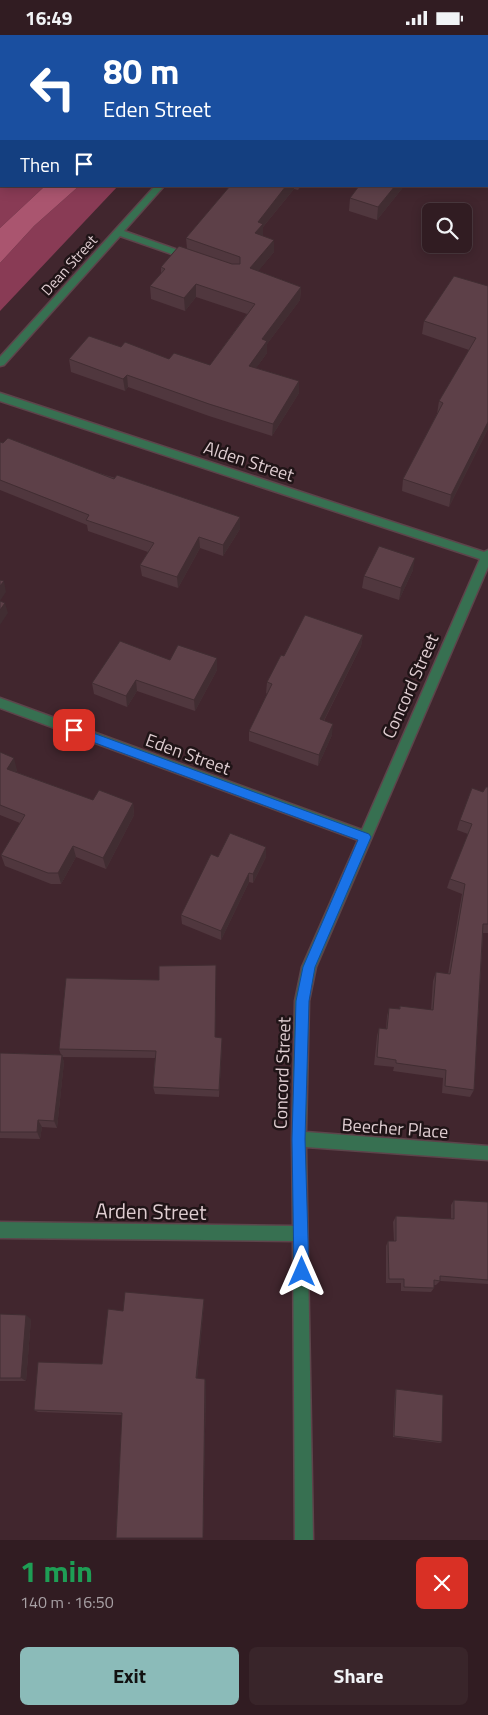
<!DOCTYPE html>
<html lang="en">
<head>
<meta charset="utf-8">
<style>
	body { margin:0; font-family:"Titillium Web",sans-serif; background:#39252a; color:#f1f3f6; height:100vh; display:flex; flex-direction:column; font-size:19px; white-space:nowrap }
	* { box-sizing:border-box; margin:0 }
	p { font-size:16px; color:#a8a1a5 }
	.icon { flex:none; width:28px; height:28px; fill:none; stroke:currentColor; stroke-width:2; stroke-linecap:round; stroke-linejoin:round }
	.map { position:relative; height:1505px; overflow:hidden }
	.panel { display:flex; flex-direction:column; background:#311c22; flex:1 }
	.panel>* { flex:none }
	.hud { position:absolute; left:0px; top:0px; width:489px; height:152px; box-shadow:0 2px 12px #0003,0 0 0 1px #4c3a40; background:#1a4fa0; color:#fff; overflow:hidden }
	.tools { position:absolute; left:422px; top:168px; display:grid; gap:10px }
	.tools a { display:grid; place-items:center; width:50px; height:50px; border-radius:8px; background:#311c22; box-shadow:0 2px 12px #0003,0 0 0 1px #4c3a40; font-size:25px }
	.pin { position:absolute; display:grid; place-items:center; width:42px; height:42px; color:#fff; margin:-21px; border-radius:10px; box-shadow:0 2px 8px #0006 }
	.me { position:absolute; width:55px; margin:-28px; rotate:0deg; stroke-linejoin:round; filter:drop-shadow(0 0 4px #0008) }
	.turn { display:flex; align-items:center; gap:18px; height:105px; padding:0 20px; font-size:22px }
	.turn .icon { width:65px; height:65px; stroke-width:2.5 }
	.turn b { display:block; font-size:35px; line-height:42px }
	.then { display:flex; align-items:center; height:48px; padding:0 20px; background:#0003; gap:10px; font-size:19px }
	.round { display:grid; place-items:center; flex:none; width:52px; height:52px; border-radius:8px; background:#39252a }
	.summary { display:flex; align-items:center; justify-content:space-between; height:85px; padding:0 20px }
	h1 { font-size:30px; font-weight:700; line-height:38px; color:#1e9e55 }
	.primary-button { display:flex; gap:10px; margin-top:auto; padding:10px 20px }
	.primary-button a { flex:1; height:58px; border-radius:8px; background:#8bbbb9; color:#111; font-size:20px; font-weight:700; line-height:58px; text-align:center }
	.primary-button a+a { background:#39252a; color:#f1f3f6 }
	.status { display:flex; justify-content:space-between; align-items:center; height:35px; padding:0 25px; background:#311c22; direction:ltr }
	.status svg { height:14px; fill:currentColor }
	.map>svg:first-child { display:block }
</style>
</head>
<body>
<div class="status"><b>16:49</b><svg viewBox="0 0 49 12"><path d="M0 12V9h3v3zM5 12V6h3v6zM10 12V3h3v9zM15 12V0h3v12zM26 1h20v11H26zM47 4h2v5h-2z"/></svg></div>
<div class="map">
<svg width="488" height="1505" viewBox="0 0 488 1505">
	<rect width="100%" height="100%" fill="#41262e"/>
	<g fill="#893b55">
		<path d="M 0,0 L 197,0 L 1,1 L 1,151 L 45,151 L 0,193 Z"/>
		<path d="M 79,151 L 118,151 L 0,276 L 0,228 L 34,191 Z"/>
	</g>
	<path fill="#aa556f" d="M 45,151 L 79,151 L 34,191 L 0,228 L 0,193 Z"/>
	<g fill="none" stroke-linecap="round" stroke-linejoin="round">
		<g stroke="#aa556f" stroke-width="10">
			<path d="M 72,1 L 75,0"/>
			<path d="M 0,29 L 1,28"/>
		</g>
		<g stroke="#5d444b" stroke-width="3">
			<g id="minor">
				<path d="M 155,151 L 164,151 L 124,196 L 192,220 L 192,224 L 186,224 L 120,201 L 4,330 L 0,331 L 0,322 Z"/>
				<path d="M 0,358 L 484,517 L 488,515 L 488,532 L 316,932 L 309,966 L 306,1097 L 488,1111 L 488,1125 L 306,1112 L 313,1505 L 295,1505 L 293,1206 L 0,1203 L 0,1187 L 293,1191 L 292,1104 L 295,966 L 302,932 L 358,805 L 0,673 L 0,663 L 362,795 L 480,524 L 0,366 Z"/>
			</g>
		</g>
		<use href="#minor" fill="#377051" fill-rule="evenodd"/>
	</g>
	<g fill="#50373e">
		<path d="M 230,151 L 301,151 L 298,155 L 294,154 L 263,192 L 263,201 L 274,217 L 258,236 L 301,252 L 300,265 L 267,309 L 267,318 L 256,333 L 299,346 L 299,358 L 272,401 L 209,381 L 128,352 L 125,356 L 71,337 L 69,324 L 121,312 L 169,324 L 210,330 L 247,279 L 196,262 L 185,276 L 151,264 L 150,251 L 161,239 L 161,232 L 187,214 L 186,203 Z"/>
		<path d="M 404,151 L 377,185 L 349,176 L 350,163 Z"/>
		<path d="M 488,251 L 488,394 L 449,472 L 402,456 L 403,444 L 437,379 L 439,366 L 469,315 L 422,299 L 424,286 Z"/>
		<path d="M 0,407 L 240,482 L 240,494 L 223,521 L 200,513 L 178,553 L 142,541 L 140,530 L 148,517 L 88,496 L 87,490 L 0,455 Z"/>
		<path d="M 413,535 L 399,565 L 362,553 L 364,541 Z"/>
		<path d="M 363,600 L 361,611 L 324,686 L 332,700 L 318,731 L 249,706 L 249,696 L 267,659 L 266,658 L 267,647 L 284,621 Z"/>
		<path d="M 170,625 L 217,635 L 195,676 L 137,656 L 127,672 L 94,659 L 92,648 Z"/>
		<path d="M 0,717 L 17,735 L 16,737 L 93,765 L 133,768 L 134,780 L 106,834 L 76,822 L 61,849 L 51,849 L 5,831 L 1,820 L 20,788 L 0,780 Z"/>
		<path d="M 488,752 L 488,898 L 483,898 L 474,1055 L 470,1062 L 442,1058 L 443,1043 L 393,1036 L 394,1032 L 374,1030 L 377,1001 L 379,993 L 386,994 L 387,981 L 389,973 L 399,974 L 400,971 L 431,975 L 433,946 L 436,937 L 448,939 L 462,859 L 447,853 L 450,844 L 468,799 L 457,795 L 460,785 Z"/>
		<path d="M 266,812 L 266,822 L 253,848 L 249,847 L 221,905 L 182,889 L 181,880 L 218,822 Z"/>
		<path d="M 216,930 L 215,1002 L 222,1003 L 222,1010 L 219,1062 L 155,1059 L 153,1052 L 155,1023 L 62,1022 L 64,1027 L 57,1093 L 42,1092 L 40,1104 L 0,1103 L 0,1018 L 61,1020 L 59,1014 L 159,945 Z"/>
		<path d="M 454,1165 L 488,1167 L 488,1249 L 440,1246 L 436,1250 L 434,1250 L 434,1253 L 431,1257 L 401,1256 L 401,1248 L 386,1248 L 386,1211 L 388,1206 L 394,1206 L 393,1187 L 396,1181 L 451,1184 L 451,1170 Z"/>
		<path d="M 204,1264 L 204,1268 L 197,1343 L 206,1346 L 203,1503 L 116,1503 L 122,1380 L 38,1377 L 34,1375 L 102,1329 L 123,1276 Z"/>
		<path d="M 0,1279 L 31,1284 L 26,1346 L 0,1346 Z"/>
		<path d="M 396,1354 L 442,1407 L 440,1408 L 393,1402 L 395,1356 Z"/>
	</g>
	<g fill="#412d32">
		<path d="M 286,151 L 294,151 L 294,154 L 263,192 L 263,201 L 255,198 L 258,187 Z"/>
		<path d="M 395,151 L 404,151 L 377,185 L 378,172 Z"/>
		<path d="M 274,205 L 274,217 L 250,246 L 250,233 Z"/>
		<path d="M 196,249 L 196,262 L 185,276 L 184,263 Z"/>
		<path d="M 301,252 L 300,265 L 267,309 L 267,318 L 249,343 L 249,331 L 262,304 Z"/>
		<path d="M 127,340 L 128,352 L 125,356 L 123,344 Z"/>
		<path d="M 299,346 L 299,358 L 272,401 L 273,389 Z"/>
		<path d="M 488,387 L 488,394 L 449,472 L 451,460 Z"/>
		<path d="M 240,482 L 240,494 L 223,521 L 223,510 Z"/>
		<path d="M 199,502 L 200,513 L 178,553 L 177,542 Z"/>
		<path d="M 415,523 L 413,535 L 399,565 L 401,553 Z"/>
		<path d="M 4,546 L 6,557 L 0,566 L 0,551 Z"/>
		<path d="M 5,568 L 8,578 L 0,590 L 0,575 Z"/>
		<path d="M 363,600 L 361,611 L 319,695 L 320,684 Z"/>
		<path d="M 217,623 L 217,635 L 195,676 L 194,665 Z"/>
		<path d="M 136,645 L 137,656 L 127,672 L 126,661 Z"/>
		<path d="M 333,689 L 332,700 L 318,731 L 319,720 Z"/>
		<path d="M 14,723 L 17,735 L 11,746 L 7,734 Z"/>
		<path d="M 133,768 L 134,780 L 106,834 L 103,823 Z"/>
		<path d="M 73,811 L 76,822 L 61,849 L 58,838 Z"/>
		<path d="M 266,812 L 266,822 L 253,848 L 253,839 Z"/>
		<path d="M 249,838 L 249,847 L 221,905 L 221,896 Z"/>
		<path d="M 222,1003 L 222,1010 L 219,1062 L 219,1055 Z"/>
		<path d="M 62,1020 L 64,1027 L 57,1093 L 54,1086 Z"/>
		<path d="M 38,1085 L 42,1092 L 40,1104 L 37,1097 Z"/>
		<path d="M 204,1264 L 204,1268 L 197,1346 L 196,1343 Z"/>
		<path d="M 26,1280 L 31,1284 L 26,1346 L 21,1343 Z"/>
		<path d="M 205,1344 L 206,1346 L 203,1503 Z"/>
	</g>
	<g fill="#5d4048" stroke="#412d32">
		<path d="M 337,0 L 370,0 L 370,1 L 336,1 Z"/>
		<path d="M 230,151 L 286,151 L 258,187 L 263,189 L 255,198 L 274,205 L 250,233 L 301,252 L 262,304 L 267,306 L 249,331 L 299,346 L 273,389 L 209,369 L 127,340 L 123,344 L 69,324 L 89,301 L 121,312 L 125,307 L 169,324 L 174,318 L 210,330 L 255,269 L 196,249 L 184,263 L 150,251 L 165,234 L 161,232 L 179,211 L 232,229 L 240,229 L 240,222 L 186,203 Z"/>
		<path d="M 359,151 L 395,151 L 378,172 L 350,163 Z"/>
		<path d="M 454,241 L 488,251 L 488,387 L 451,460 L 403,444 L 443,368 L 439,366 L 476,303 L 424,286 Z"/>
		<path d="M 8,403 L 114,444 L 117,440 L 240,482 L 223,510 L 199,502 L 177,542 L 140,530 L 154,508 L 86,485 L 89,480 L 0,445 L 0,407 L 3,408 Z"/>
		<path d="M 379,511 L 415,523 L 401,553 L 364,541 Z"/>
		<path d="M 0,545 L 4,546 L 0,551 Z"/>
		<path d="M 0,566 L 5,568 L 0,575 Z"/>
		<path d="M 305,580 L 363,600 L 320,684 L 333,689 L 319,720 L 249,696 L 272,649 L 267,647 L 281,620 L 284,621 Z"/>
		<path d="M 120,606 L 170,625 L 178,610 L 217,623 L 194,665 L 136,645 L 126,661 L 92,648 Z"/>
		<path d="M 0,717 L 14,723 L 7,734 L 93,765 L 99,755 L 133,768 L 103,823 L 73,811 L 58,838 L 48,838 L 1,820 L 25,780 L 0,770 Z"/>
		<path d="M 486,752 L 488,752 L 488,889 L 483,889 L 474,1055 L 445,1051 L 446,1035 L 396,1028 L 396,1025 L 377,1022 L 379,993 L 387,994 L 389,973 L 400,974 L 400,971 L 433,975 L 436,937 L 450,939 L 465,849 L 450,844 L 472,789 L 460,785 L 472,753 L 483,757 Z"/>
		<path d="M 230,798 L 266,812 L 253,839 L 249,838 L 221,896 L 181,880 L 211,819 L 218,822 Z"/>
		<path d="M 216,930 L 215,1002 L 222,1003 L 219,1055 L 153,1052 L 156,1016 L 59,1014 L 66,943 L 159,945 L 159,931 Z"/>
		<path d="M 0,1018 L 62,1020 L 54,1086 L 38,1085 L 37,1097 L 0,1097 Z"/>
		<path d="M 454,1165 L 488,1167 L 488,1245 L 440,1241 L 440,1246 L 434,1245 L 434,1253 L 404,1252 L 404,1244 L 389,1244 L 388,1206 L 396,1206 L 396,1181 L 454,1184 Z"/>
		<path d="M 125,1257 L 204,1264 L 196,1343 L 205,1344 L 203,1503 L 116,1503 L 122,1378 L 34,1375 L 38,1327 L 102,1329 L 108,1274 L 123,1276 Z"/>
		<path d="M 0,1279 L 26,1280 L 21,1343 L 0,1343 Z"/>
		<path d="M 396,1354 L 443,1360 L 442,1407 L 394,1401 Z"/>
	</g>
	<path fill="#1a73e8" stroke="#114b97" d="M 74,691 L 369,799 L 371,802 L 315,932 L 309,966 L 305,1104 L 309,1237 L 306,1242 L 302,1244 L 297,1242 L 294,1237 L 292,1104 L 296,966 L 303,932 L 358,805 L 71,699 L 69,695 L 71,692 Z"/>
	<g text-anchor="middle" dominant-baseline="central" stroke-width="5" stroke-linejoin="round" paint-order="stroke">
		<g font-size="15" fill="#dfcdd1" stroke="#201417">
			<text transform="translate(69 230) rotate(-48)">Dean Street</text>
		</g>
		<g font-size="18" fill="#dfcdd1" stroke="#201417">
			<text transform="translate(249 426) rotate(18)">Alden Street</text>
			<text transform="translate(410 651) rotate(-66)">Concord Street</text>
			<text transform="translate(188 719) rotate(20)">Eden Street</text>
			<text transform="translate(282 1038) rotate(-88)">Concord Street</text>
			<text transform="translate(395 1093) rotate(4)">Beecher Place</text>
		</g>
		<g font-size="21" fill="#dfcdd1" stroke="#201417">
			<text transform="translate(151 1176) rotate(1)">Arden Street</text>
		</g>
	</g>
</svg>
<div class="tools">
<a><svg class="icon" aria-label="search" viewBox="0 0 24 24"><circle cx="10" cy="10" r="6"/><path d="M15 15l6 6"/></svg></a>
</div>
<div class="pin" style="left:74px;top:695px;background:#d93025"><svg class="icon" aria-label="arrive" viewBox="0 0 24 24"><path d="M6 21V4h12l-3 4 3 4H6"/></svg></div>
<svg class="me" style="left:302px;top:1237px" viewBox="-20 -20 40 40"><path d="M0-17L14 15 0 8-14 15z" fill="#1a73e8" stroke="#fff" stroke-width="4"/></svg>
<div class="hud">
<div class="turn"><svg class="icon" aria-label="left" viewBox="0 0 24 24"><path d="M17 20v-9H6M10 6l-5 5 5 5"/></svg><div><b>80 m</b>Eden Street</div></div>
<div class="then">Then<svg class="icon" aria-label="arrive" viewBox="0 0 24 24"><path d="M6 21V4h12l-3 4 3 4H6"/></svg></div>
</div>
</div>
<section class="panel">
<div class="summary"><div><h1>1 min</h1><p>140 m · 16:50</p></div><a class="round" style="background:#d93025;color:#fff"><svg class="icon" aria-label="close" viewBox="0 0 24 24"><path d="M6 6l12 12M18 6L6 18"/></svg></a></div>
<div class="primary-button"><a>Exit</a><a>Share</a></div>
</section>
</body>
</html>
